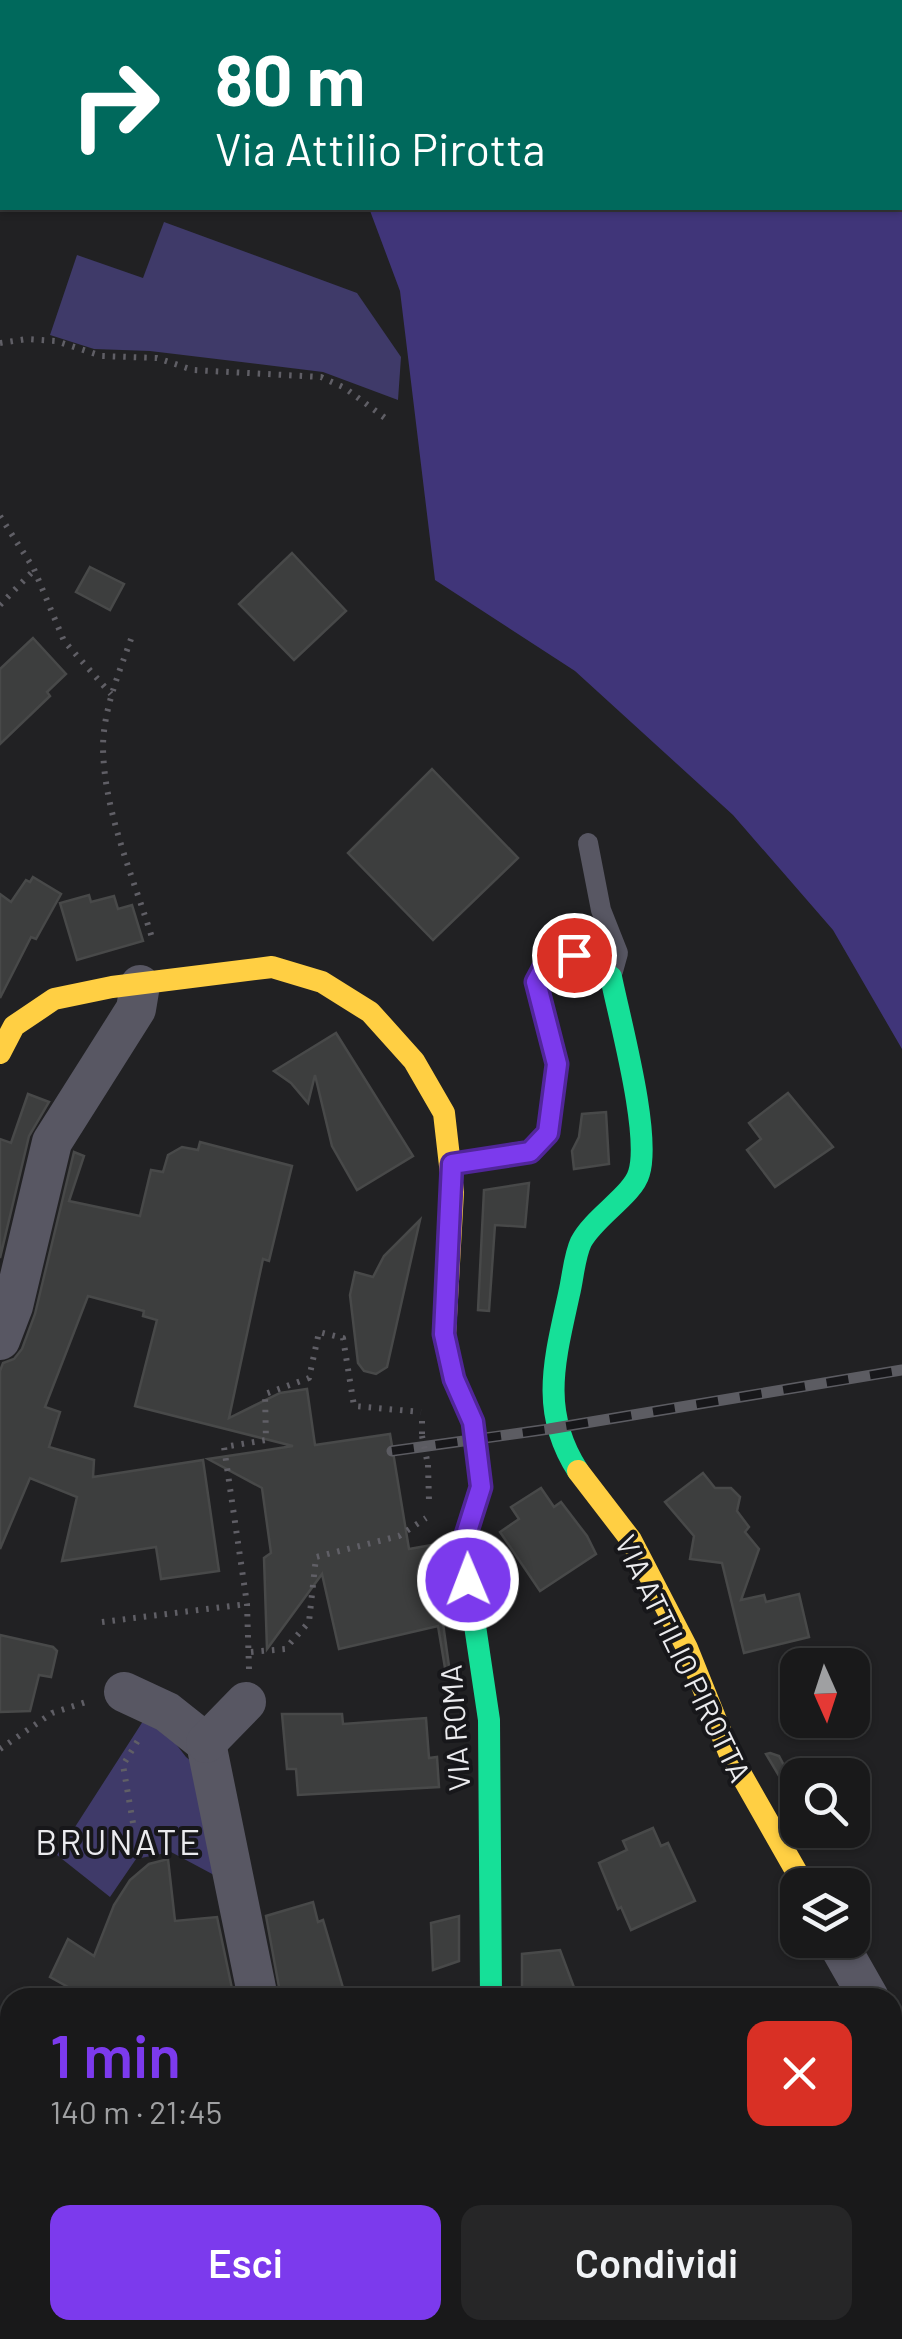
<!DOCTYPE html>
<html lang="it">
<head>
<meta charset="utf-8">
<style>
	body { margin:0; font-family:Barlow,sans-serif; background:#262627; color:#f1f3f6; height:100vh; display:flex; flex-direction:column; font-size:38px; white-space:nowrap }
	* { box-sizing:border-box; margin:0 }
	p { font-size:32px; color:#9fa0a2 }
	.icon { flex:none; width:55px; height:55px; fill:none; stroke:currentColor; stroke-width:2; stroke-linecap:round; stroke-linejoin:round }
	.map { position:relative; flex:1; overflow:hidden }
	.panel { position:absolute; left:0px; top:1988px; width:902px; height:352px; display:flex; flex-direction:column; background:#19191a; border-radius:30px 30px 0 0; box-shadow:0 2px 8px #0004,0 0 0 2px #373839 }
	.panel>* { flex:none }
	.banner { position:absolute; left:0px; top:0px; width:902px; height:210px; box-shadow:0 2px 8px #0004,0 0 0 2px #373839; background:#00695c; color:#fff; overflow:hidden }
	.needle { width:65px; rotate:177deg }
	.buttons { position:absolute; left:780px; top:1648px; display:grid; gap:20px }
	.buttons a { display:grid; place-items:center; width:90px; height:90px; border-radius:20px; background:#19191a; box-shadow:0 2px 8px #0004,0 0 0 2px #373839; font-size:50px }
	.pin { position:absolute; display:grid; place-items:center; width:85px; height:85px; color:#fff; margin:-42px; border:5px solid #fff; border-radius:50%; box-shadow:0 2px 10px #0007 }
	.me { position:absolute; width:110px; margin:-55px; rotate:359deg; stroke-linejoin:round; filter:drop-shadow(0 0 8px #0008) }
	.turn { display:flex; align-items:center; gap:35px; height:210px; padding:0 50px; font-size:45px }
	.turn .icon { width:130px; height:130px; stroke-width:2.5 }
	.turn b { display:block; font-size:70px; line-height:85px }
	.round { display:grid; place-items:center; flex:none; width:105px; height:105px; border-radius:20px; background:#262627 }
	.headline { display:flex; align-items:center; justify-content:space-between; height:170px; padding:0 50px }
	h1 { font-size:60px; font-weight:600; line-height:75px; color:#7c3aed }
	.action { display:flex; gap:20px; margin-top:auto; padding:20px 50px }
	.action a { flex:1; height:115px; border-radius:20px; background:#7c3aed; color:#fff; font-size:40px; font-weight:600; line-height:115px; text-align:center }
	.action a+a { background:#262627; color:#f1f3f6 }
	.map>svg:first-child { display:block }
</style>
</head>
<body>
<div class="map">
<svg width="902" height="2339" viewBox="0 0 902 2339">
	<rect width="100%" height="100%" fill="#212123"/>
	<g fill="#3f3a69">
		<path d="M 164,222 L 357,293 L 401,357 L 398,400 L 323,372 L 150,351 L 94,349 L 50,335 L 77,255 L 143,278 Z"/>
		<path d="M 145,1718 L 169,1735 L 186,1757 L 203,1771 L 229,1883 L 171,1852 L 136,1859 L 110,1897 L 57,1855 Z"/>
	</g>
	<path fill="#403579" d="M 208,0 L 902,0 L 902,1049 L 833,930 L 733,815 L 575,671 L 435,580 L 400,291 L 369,208 L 900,208 L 900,2 Z"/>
	<g fill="#3d3e3e" stroke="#484949" stroke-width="2.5">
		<path d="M 292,553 L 346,611 L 294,660 L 239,604 Z"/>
		<path d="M 90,567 L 124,584 L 110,610 L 76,592 Z"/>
		<path d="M 33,638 L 66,674 L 47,692 L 50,696 L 0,744 L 0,669 Z"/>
		<path d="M 432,769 L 518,858 L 433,940 L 348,853 Z"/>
		<path d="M 33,877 L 61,894 L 36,939 L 31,937 L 0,998 L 0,894 L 11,902 L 26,880 L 30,882 Z"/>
		<path d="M 89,895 L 91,902 L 114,896 L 118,909 L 132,905 L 143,941 L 77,960 L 60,903 Z"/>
		<path d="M 336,1033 L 413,1156 L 357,1190 L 332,1146 L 315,1075 L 308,1103 L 291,1083 L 274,1071 Z"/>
		<path d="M 788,1093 L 833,1147 L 775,1187 L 747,1150 L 761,1139 L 749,1123 Z"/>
		<path d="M 28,1094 L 49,1102 L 29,1136 L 0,1258 L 0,1139 L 11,1143 Z"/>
		<path d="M 606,1112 L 609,1164 L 574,1169 L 572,1151 L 579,1137 L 582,1114 Z"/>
		<path d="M 200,1142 L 292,1166 L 269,1261 L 263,1259 L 229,1418 L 280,1393 L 307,1389 L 315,1445 L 390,1434 L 409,1549 L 432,1545 L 450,1673 L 446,1674 L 438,1626 L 339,1649 L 322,1574 L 267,1649 L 264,1558 L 271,1553 L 262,1488 L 208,1459 L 293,1446 L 135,1406 L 157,1320 L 143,1316 L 144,1311 L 88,1296 L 45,1407 L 60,1412 L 49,1447 L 94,1460 L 93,1477 L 203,1460 L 219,1571 L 161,1579 L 156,1547 L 62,1561 L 77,1497 L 30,1478 L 0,1549 L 0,1371 L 3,1363 L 14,1359 L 22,1349 L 35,1314 L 74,1152 L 84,1156 L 69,1201 L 140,1216 L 151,1170 L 163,1172 L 168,1155 L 182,1147 L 198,1150 Z"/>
		<path d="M 529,1183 L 525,1227 L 495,1225 L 489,1311 L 478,1310 L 484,1190 Z"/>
		<path d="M 420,1220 L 387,1367 L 376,1374 L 364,1371 L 358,1363 L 350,1295 L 355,1272 L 373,1277 L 384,1256 Z"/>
		<path d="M 703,1473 L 715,1488 L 731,1488 L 740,1497 L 737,1511 L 749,1527 L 745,1532 L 759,1549 L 741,1600 L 764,1595 L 766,1602 L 799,1594 L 809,1637 L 744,1653 L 722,1563 L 690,1559 L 694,1536 L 665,1502 Z"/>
		<path d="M 541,1488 L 554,1507 L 561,1502 L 587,1536 L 596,1554 L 540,1591 L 500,1532 L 519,1519 L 511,1507 Z"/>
		<path d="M 0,1635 L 53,1647 L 57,1651 L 51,1677 L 39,1675 L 30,1711 L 0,1712 Z"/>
		<path d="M 282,1714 L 342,1714 L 343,1724 L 426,1718 L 429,1758 L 437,1757 L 439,1787 L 298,1795 L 296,1769 L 287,1769 Z"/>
		<path d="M 770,1753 L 779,1756 L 796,1788 L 797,1806 L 766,1754 Z"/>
		<path d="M 653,1828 L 661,1846 L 668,1843 L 695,1901 L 631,1930 L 621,1907 L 618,1909 L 599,1863 L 627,1850 L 623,1841 Z"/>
		<path d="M 168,1859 L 175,1921 L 217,1917 L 234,1998 L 88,1998 L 50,1977 L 68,1939 L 94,1956 L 114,1905 L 130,1880 L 149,1864 Z"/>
		<path d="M 313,1902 L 318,1922 L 323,1920 L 346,1998 L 281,1998 L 266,1916 Z"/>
		<path d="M 459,1916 L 459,1961 L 433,1970 L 431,1923 Z"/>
		<path d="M 560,1950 L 578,1998 L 522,1998 L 522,1954 Z"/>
	</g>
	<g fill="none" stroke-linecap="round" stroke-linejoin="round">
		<g stroke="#605f66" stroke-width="6" stroke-dasharray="2.5 8" stroke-linecap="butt">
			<path d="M 0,343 L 27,339 L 56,341 L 102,356 L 157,358 L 193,370 L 321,377 L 345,388 L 389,421"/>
			<path d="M 0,516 L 34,569 L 64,641 L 111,694"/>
			<path d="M 0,605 L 34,570"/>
			<path d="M 131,639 C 119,673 104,708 103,745 C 103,811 134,878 153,941"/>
			<path d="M 422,1421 L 422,1436"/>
			<path d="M 428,1465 L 429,1501"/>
			<path d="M 102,1622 L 247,1604"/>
			<path d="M 251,1652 L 285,1649 L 309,1622 L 316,1557 L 399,1536 L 426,1518"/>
			<path d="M 249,1669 L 247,1604 L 224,1447 L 266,1440 L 265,1394 L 309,1378 L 319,1332 L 343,1338 L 354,1406 L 421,1412"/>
			<path d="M 0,1749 L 52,1713 L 89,1701"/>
			<path d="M 133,1823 L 123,1765 L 140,1737"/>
			<path d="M 0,2222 L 10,2237"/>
			<path d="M 0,2296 L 10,2296"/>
		</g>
		<path stroke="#585763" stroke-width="20" d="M 588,843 L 601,910 L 618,953 L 613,971"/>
		<g stroke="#585763" stroke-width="40">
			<path d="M 0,1340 L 13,1306 L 52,1142 L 136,1009 L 140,985"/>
			<path d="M 124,1692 L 167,1712 L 206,1743 L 258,1998"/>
			<path d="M 206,1743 L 246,1702"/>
			<path d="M 836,1940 L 869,1998"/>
			<path d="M 892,2039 L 902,2056"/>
			<path d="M 254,2330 L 262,2339"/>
			<path d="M 685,2330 L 691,2339"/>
			<path d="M 57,2339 L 63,2330"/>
			<path d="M 212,2339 L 219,2330"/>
		</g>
		<g stroke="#16e098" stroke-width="22">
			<path d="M 452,1164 L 530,1151 L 548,1133 L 557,1065 L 536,982 L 549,958 L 574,955 L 611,977 C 620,1021 651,1134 639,1173 C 633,1195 594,1217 581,1242 C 574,1257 573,1278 569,1294 C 555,1359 539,1411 578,1471"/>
			<path d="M 476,1449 L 481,1487 L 463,1545 L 489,1720 L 491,1998"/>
			<path d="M 529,2330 L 531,2339"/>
		</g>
		<g stroke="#ffcf43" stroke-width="22">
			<path d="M 0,1053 L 14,1026 L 54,999 L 112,987 L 272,967 L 322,982 L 370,1012 L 414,1061 L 444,1113 L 453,1192 L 445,1335 L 454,1379 L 473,1422"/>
			<path d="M 578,1471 L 631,1540 L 687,1648 L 730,1755 L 804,1885"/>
			<path d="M 332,2330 L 338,2339"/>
		</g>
		<g stroke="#5c5c62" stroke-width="11">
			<path id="rail" d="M 392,1451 L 549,1429 L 902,1370"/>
		</g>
		<use href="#rail" stroke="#17171a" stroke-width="8" stroke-dasharray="22" stroke-linecap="butt"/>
		<path stroke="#605f66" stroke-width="6" stroke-dasharray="2.5 8" stroke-linecap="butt" d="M 422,1436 L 428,1465"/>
		<path stroke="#16e098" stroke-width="22" d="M 473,1422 L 476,1449"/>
	</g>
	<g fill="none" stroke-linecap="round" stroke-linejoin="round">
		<g stroke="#51269a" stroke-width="25">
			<path id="route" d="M 468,1580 L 463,1544 L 481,1487 L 473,1422 L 454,1379 L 444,1334 L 452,1164 L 530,1152 L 548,1133 L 557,1064 L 536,982 L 549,958 L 574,955"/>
		</g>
		<use href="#route" stroke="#7c3aed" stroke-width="18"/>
	</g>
	<g text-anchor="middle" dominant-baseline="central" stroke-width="8" stroke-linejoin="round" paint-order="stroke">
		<g font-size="30" fill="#ebebee" stroke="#17171a">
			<text transform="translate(684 1658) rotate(64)">VIA ATTILIO PIROTTA</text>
			<text transform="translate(454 1728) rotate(-94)">VIA ROMA</text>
		</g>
		<g font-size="35" letter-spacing="2.5" fill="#ebebee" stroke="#17171a">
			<text x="119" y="1841">BRUNATE</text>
		</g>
	</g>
</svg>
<div class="buttons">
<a><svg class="needle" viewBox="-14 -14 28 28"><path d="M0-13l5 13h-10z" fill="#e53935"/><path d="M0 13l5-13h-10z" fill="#9fa0a2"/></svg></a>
<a><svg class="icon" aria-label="search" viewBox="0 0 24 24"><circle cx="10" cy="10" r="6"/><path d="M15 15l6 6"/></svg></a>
<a><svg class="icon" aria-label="layers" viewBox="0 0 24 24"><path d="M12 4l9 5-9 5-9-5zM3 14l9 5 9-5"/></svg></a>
</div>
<div class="pin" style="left:574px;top:955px;background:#d93025"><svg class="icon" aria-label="arrive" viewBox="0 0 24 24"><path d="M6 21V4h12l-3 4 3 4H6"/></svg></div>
<svg class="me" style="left:468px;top:1580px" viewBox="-20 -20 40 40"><circle r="17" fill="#7c3aed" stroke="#fff" stroke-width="3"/><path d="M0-11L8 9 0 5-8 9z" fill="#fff"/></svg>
<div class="banner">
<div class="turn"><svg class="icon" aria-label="right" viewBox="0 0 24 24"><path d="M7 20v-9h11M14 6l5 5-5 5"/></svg><div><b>80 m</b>Via Attilio Pirotta</div></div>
</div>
<section class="panel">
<div class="headline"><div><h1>1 min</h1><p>140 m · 21:45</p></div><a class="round" style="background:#d93025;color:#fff"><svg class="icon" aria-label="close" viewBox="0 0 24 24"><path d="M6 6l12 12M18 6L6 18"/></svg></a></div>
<div class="action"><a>Esci</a><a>Condividi</a></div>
</section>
</div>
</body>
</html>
